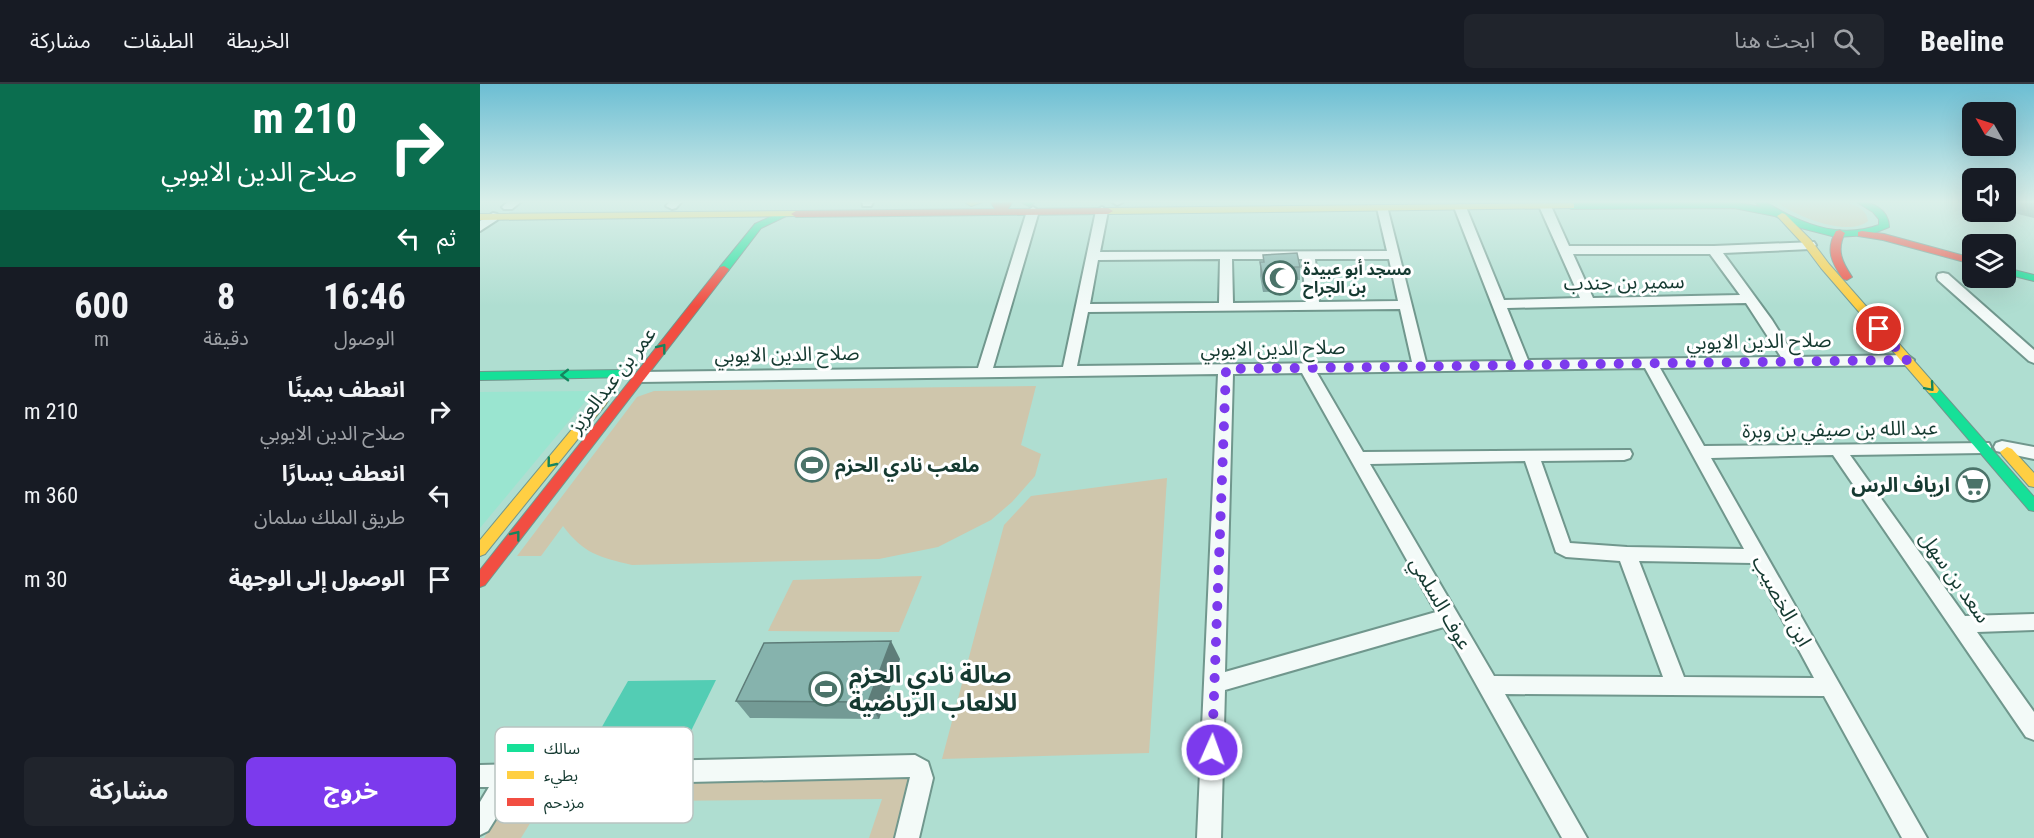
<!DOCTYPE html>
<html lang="ar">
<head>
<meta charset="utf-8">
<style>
	body { margin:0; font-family:"Roboto Condensed","Noto Sans Arabic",sans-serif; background:#20242c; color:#f1f3f6; direction:rtl; height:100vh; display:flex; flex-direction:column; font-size:22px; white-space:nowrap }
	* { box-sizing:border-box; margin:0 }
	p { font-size:20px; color:#9ea1a6 }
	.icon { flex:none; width:33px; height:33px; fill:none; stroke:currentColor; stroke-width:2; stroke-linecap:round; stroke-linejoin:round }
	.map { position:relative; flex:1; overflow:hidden; direction:ltr }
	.details { display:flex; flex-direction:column; background:#171b24; width:480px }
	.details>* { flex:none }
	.banner { background:#0b6e4f; color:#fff; overflow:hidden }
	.needle { width:39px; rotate:309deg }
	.buttons { position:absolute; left:1482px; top:18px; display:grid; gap:12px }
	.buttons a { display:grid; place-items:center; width:54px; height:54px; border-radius:9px; background:#171b24; box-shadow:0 6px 24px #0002; font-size:30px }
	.pin { position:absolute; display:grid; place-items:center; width:51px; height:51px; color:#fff; margin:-26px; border:3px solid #fff; border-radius:50%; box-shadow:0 2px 6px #0007 }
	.me { position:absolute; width:66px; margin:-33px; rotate:2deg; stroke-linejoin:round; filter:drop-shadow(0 0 4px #0008) }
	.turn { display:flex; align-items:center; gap:21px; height:126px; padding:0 24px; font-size:27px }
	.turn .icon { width:78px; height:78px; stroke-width:2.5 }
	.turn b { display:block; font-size:42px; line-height:51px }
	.then { display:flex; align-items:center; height:57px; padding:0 24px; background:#0003; gap:12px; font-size:22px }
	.eta { display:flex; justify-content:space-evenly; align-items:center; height:102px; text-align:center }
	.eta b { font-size:36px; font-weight:700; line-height:42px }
	.action { display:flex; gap:12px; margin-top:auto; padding:12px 24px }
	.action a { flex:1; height:69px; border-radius:9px; background:#7c3aed; color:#fff; font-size:24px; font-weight:700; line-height:69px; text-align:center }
	.action a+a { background:#20242c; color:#f1f3f6 }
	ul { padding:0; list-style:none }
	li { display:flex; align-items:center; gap:18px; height:84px; padding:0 24px }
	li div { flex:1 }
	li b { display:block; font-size:22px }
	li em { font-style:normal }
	header { display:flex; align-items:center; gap:36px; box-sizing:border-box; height:84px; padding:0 30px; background:#171b24; border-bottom:2px solid #363941 }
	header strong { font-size:28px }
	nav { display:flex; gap:33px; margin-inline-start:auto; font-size:21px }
	.search { width:420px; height:54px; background:#20242c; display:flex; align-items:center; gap:15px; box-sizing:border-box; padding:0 21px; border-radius:9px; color:#9ea1a6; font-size:22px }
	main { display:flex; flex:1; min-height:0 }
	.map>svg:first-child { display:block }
</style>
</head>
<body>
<header>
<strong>Beeline</strong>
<div class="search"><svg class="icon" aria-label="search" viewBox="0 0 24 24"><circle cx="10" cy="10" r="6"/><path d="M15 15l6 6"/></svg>ابحث هنا</div>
<nav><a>الخريطة</a><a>الطبقات</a><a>مشاركة</a></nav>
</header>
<main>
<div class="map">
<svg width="1554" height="754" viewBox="0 0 1554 754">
	<rect width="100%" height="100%" fill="#afded1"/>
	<path fill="#9ae5d0" d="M 114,307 L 0,444 L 0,308 Z"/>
	<g fill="#cfc6ac">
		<path d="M 1295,117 C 1316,117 1386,108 1388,137 C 1368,154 1313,131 1295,117 Z"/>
		<path d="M 556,302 L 541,361 L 561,370 L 555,392 L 532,418 L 511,436 L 458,463 L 399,475 L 152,481 C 119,473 104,470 83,442 L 61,472 L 37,472 L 157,313 L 174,307 Z"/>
		<path d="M 687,394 L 669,669 L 462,675 L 524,441 L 551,412 Z"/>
		<path d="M 442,492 L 419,548 L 288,547 L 313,496 Z"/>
		<path d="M 434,685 L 414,754 L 389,754 L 402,715 L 63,718 L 41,754 L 4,754 L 45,689 Z"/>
	</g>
	<path fill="#53cdb4" d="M 236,596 L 211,647 L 119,648 L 148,597 Z"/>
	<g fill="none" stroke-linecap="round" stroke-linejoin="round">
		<g stroke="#70978d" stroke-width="4">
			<g id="street">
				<path d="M 29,117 L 42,117 L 32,125 L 24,125 L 22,123 Z"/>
				<path d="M 190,117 L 202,117 L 196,124 L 192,125 L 186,122 Z"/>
				<path d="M 382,117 L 394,117 L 391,122 L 383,122 Z"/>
				<path d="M 631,117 L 643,117 L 643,118 L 637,121 Z"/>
				<path d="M 1065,119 L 1071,122 L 1089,162 L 1234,162 L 1334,158 L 1336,161 L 1330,165 L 1243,169 L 1292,236 L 1315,273 L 1427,271 L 1434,276 L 1427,281 L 1180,284 L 1224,362 L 1509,359 L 1511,363 L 1509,367 L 1503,369 L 1370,371 L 1485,532 L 1554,530 L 1554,546 L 1497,548 L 1554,628 L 1554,656 L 1546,653 L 1353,371 L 1231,374 L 1447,754 L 1422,754 L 1344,612 L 1025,610 L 1107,754 L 1082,754 L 964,543 L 745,606 L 741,754 L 717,754 L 738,290 L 160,298 L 153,293 L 160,288 L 498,284 L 547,127 L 553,123 L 559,127 L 513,284 L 583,283 L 616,127 L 622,123 L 628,127 L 620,168 L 907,167 L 897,124 L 899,122 L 907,122 L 946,278 L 1034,277 L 974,123 L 980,120 L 986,123 L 1024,216 L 1100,214 L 1059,122 ZM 1093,170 L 1230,170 L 1260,211 L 1113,214 ZM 740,175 L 739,219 L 610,220 L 618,176 ZM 752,175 L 822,175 L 826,218 L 753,219 ZM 835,175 L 909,175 L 918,217 L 839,218 ZM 1266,219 L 1301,273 L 1048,276 L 1027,224 ZM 920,225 L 932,278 L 597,282 L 608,228 ZM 1165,284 L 1264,465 L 1147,463 L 1090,459 L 1061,377 L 1144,376 L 1150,374 L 1152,370 L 1150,366 L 883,368 L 837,289 ZM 822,289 L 956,528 L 745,588 L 753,290 ZM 1045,377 L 1076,468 L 1086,473 L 1140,477 L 1183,593 L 1014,592 L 890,380 ZM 1159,477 L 1272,479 L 1334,594 L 1204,593 Z"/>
				<path d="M 13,129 L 17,130 L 17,136 L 0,147 L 0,137 Z"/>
				<path d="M 1463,189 L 1468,190 L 1554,266 L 1554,279 L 1549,277 L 1458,196 L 1457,193 L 1458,190 Z"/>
				<path d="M 1522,357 L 1554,363 L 1554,375 L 1516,367 L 1514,363 L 1516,359 Z"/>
				<path d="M 435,671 L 448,678 L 453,694 L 439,754 L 415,754 L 430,693 L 36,702 L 8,747 L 0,751 L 0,718 L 9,703 L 0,703 L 0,681 Z"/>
			</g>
		</g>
		<g stroke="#70978d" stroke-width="2">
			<g id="fast">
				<path d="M 539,117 L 552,117 L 554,119 L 549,122 Z"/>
				<path d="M 1278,117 L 1284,117 C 1319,139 1358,156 1399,141 L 1399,135 L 1393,128 L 1375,117 C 1391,117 1409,125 1409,143 L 1389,151 L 1356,153 L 1321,144 L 1295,132 L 1254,124 L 1091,125 L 1086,122 L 1091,119 L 1254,118 L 1281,123 L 1276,119 Z"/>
				<path d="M 303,127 L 306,128 L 306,132 L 281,144 L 248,187 L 240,187 L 240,183 L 275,140 Z"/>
				<path d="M 1526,184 L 1554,191 L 1554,197 L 1526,190 Z"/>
				<path d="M 144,286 L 150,290 L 148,293 L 0,296 L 0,288 Z"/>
				<path d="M 1453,302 L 1457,303 L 1554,413 L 1554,427 L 1549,426 L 1449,309 L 1447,306 L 1449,303 Z"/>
			</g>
		</g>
		<g stroke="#70978d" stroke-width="2">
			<g id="slow">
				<path d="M 488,117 L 506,117 L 491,122 L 486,119 Z"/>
				<path d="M 1091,119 L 1094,120 L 1094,124 L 628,130 L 623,127 L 628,124 Z"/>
				<path d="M 316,127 L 319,128 L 319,132 L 0,136 L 0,130 Z"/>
				<path d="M 1302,129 L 1305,130 L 1331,156 L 1349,180 L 1457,303 L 1459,306 L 1457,309 L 1449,309 L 1341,184 L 1323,160 L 1299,134 L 1297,132 Z"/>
				<path d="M 122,313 L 126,314 L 128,317 L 126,320 L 5,470 L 0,472 L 0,456 L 118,314 Z"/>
				<path d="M 1527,363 L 1532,365 L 1554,389 L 1554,403 L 1549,402 L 1522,371 L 1520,368 Z"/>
			</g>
		</g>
		<g stroke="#70978d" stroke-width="2">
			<g id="jam">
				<path d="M 510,117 L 520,117 L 521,120 L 523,117 L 533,117 L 528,125 L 628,124 L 633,127 L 628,130 L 316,133 L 311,130 L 316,127 L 515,125 Z"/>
				<path d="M 1360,146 L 1365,149 C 1356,166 1362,178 1372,193 L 1367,196 L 1363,195 C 1352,179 1345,166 1356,147 Z"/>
				<path d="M 1382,147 L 1404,150 L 1492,174 L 1492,180 L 1403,156 L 1378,152 L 1378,148 Z"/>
				<path d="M 244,182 L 249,185 L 248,187 L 5,501 L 0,503 L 0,486 L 240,183 Z"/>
			</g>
		</g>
		<use href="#street" fill="#f3faf8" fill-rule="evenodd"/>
		<use href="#fast" fill="#16e098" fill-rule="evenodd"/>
		<use href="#slow" fill="#ffcf43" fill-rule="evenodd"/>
		<use href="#jam" fill="#f24e42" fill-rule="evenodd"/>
	</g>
	<g fill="#739a95">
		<path d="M 1526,117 L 1554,117 L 1554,134 L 1526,127 Z"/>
		<path d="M 783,171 L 820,183 L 820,196 L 813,196 L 812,207 L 783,208 L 780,192 L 780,178 L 783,178 Z"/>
		<path d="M 420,575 L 399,635 L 270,634 L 256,617 Z"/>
	</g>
	<path fill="#5e7d79" d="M 411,557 L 420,575 L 399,635 L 388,618 Z"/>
	<g fill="#86b3ad" stroke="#5e7d79" stroke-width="1.5">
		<path d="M 817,169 L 820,183 L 814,183 L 813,193 L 783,195 L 780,178 L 784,178 L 783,171 Z"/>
		<path d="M 411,557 L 388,618 L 256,617 L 284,559 Z"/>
	</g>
	<defs><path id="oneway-chevron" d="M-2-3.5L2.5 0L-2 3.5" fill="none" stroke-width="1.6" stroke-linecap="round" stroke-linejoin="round" transform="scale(1.5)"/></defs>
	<g stroke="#15855f">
		<use href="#oneway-chevron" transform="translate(182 264) rotate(-52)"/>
		<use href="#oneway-chevron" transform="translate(85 291) rotate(179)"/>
		<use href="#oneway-chevron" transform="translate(1450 303) rotate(49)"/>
		<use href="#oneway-chevron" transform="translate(71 379) rotate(129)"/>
		<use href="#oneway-chevron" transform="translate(36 451) rotate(-52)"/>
	</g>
	<linearGradient id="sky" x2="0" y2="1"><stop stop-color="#6cbed3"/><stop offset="0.53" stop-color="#dbf0ea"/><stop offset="1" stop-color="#dbf0ea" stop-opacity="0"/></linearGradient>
	<rect width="1554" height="222" fill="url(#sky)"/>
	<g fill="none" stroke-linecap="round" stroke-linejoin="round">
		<path stroke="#7c3aed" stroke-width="10" stroke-dasharray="0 18" d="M 732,666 L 746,285 L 1427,276 L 1399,245"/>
	</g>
	<defs>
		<g id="mosque-ring" transform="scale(1.725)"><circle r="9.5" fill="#fff" stroke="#4b7369" stroke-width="1.5"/><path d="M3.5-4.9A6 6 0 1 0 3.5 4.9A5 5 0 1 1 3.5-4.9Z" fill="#4b7369"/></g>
		<g id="stadium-ring" transform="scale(1.725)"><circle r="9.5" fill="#fff" stroke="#4b7369" stroke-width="1.5"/><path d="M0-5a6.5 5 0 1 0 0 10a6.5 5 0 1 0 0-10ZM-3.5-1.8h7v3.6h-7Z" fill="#4b7369"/></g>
		<g id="supermarket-ring" transform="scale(1.725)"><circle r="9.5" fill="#fff" stroke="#4b7369" stroke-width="1.5"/><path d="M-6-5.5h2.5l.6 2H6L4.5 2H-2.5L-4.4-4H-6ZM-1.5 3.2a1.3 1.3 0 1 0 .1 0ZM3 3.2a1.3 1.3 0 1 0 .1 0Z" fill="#4b7369"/></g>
	</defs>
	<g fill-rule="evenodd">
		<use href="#mosque-ring" x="800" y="194"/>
		<use href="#stadium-ring" x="332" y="381"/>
		<use href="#supermarket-ring" x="1493" y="401"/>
		<use href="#stadium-ring" x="346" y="605"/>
	</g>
	<g text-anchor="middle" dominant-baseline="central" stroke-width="6" stroke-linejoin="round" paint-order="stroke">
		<g font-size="16" font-weight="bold" fill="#153a31" stroke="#fff" text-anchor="start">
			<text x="823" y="185">مسجد أبو عبيدة<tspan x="823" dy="18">بن الجراح</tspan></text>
		</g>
		<g font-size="20" fill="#153a31" stroke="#fff">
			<text transform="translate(1144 198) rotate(-1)">سمير بن جندب</text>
			<text transform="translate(1279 257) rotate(-1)">صلاح الدين الايوبي</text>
			<text transform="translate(793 264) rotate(-1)">صلاح الدين الايوبي</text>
			<text transform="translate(307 270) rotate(-1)">صلاح الدين الايوبي</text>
			<text transform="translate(132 296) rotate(-52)">عمر بن عبدالعزيز</text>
			<text transform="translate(1360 345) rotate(-1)">عبد الله بن صيفي بن وبرة</text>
			<text transform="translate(1475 493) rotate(55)">سعد بن سهل</text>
			<text transform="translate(1302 517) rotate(61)">ابن الخصيب</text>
			<text transform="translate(961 519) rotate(60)">عوف السلمي</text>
		</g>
		<g font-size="20" font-weight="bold" fill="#153a31" stroke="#fff" text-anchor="start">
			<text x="355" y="381">ملعب نادي الحزم</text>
			<text x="1470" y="401" text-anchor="end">ارياف الرس</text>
		</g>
		<g font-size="24" font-weight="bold" fill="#153a31" stroke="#fff" text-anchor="start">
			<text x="369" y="591">صالة نادي الحزم<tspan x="369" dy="28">للالعاب الرياضية</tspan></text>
		</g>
	</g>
	<rect x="15" y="643" width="198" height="96" rx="9" fill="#fff" stroke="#b9c4c1" stroke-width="1.5"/>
	<rect x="27" y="660" width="27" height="8" fill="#16e098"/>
	<rect x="27" y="687" width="27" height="8" fill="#ffcf43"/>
	<rect x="27" y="714" width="27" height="8" fill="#f24e42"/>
	<g font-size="16" fill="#153a31">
		<text x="64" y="670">سالك</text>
		<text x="64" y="697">بطيء</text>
		<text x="64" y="724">مزدحم</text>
	</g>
</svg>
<div class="buttons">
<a><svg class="needle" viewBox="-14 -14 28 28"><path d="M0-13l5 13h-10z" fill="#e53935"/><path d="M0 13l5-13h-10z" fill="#9ea1a6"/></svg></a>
<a><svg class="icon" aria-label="sound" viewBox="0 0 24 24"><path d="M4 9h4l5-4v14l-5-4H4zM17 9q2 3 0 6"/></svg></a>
<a><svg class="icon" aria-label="layers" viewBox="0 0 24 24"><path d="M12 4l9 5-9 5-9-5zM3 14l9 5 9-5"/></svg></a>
</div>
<div class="pin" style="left:1399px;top:245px;background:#d93025"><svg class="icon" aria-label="arrive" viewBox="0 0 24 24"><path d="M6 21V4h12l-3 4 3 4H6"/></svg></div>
<svg class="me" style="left:732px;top:666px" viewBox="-20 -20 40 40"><circle r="17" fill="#7c3aed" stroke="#fff" stroke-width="3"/><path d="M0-11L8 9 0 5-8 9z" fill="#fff"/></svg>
</div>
<section class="details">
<div class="banner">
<div class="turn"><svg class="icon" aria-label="right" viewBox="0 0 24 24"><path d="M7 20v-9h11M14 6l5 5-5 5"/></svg><div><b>210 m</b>صلاح الدين الايوبي</div></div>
<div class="then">ثم<svg class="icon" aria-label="left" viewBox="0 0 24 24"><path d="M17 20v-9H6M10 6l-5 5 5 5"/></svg></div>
</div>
<div class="eta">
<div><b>16:46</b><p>الوصول</p></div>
<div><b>8</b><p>دقيقة</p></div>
<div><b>600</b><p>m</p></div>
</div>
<ul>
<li><svg class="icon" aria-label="right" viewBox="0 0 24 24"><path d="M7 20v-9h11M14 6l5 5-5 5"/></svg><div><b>انعطف يمينًا</b><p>صلاح الدين الايوبي</p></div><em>210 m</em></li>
<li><svg class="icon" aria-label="left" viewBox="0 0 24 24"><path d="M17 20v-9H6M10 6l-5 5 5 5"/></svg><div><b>انعطف يسارًا</b><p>طريق الملك سلمان</p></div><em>360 m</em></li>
<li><svg class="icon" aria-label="arrive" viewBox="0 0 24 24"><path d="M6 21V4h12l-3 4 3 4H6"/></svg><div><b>الوصول إلى الوجهة</b></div><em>30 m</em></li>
</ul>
<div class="action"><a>خروج</a><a>مشاركة</a></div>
</section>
</main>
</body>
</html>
